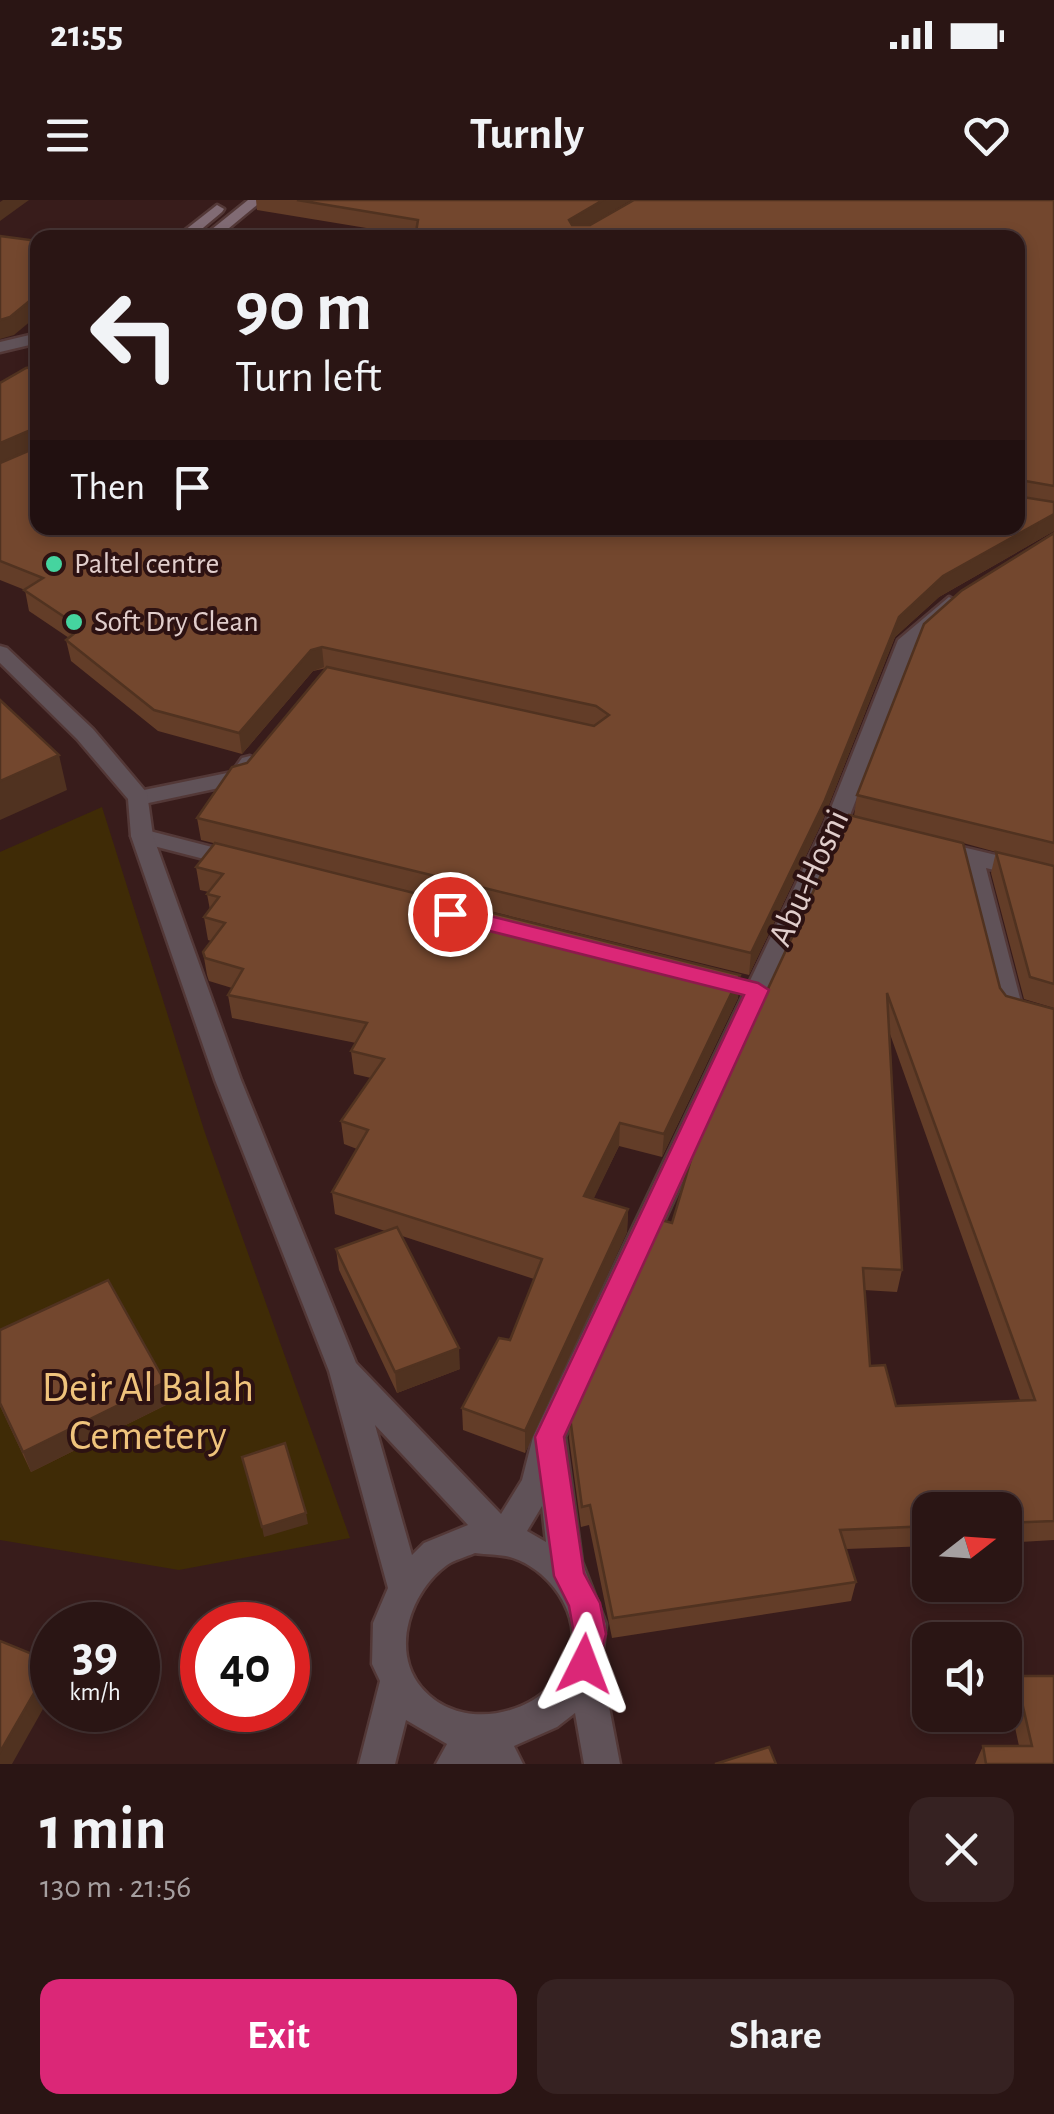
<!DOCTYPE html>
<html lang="en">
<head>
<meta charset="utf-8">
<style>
	body { margin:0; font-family:"Alegreya Sans",sans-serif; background:#362222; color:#f1f3f6; height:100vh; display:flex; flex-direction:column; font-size:38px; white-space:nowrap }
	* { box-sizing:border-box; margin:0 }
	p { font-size:32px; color:#a59fa0 }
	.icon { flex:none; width:55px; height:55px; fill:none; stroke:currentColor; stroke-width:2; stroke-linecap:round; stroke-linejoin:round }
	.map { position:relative; height:1564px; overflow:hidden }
	.panel { display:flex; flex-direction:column; background:#2a1514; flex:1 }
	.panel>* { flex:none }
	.banner { position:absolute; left:30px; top:30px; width:995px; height:305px; border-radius:20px; box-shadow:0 5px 15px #0003,0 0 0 2px #463434; background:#2a1514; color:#f1f3f6; overflow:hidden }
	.needle { width:65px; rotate:73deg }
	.fabs { position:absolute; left:912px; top:1292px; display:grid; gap:20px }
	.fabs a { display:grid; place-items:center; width:110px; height:110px; border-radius:20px; background:#2a1514; box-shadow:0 5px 15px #0003,0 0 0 2px #463434; font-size:50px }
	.speed { position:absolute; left:30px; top:1402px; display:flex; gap:20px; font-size:50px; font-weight:700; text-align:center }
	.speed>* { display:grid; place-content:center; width:130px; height:130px; border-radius:50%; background:#2a1514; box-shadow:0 5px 15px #0003,0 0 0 2px #463434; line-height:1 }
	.speed small { font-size:25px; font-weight:400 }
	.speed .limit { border:15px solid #d22; background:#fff; color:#111 }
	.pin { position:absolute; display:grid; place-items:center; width:85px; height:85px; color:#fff; margin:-42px; border:5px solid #fff; border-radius:50%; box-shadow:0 2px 10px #0007 }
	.me { position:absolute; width:110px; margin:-55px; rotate:3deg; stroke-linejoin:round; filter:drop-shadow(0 0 8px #0008) }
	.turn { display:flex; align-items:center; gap:35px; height:210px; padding:0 40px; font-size:45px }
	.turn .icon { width:130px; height:130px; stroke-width:2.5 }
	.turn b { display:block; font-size:70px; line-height:85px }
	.then { display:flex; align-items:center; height:95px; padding:0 40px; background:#0003; gap:20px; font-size:38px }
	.round { display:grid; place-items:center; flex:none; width:105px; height:105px; border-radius:20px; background:#362222 }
	.overview { display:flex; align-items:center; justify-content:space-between; height:170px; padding:0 40px }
	h1 { font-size:60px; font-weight:700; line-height:75px }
	.action { display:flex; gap:20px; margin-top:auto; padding:20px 40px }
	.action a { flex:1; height:115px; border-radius:20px; background:#db2777; color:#fff; font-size:40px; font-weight:700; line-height:115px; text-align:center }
	.action a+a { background:#362222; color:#f1f3f6 }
	.status { display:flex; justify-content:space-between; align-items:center; height:70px; padding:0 50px; background:#2a1514; direction:ltr }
	.status svg { height:28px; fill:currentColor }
	header { display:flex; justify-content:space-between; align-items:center; height:130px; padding:0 40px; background:#2a1514; font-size:45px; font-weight:700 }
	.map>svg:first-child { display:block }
</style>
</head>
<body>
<div class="status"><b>21:55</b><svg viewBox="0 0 49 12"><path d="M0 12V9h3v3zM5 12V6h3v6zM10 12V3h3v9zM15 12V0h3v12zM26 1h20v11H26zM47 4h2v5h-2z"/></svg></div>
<header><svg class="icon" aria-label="menu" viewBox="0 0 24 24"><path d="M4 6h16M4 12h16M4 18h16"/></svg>Turnly<svg class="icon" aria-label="heart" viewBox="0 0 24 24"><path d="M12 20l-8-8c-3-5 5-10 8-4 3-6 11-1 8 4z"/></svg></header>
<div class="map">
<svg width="1054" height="1564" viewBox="0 0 1054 1564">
	<rect width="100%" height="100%" fill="#381c1b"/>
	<path fill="#3f2b06" d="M 102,607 L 205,933 L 350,1338 L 179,1370 L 0,1340 L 0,652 Z"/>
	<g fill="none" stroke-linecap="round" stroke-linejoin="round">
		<g stroke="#533837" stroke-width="5">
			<g id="minor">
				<path d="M 250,556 L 261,563 L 247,582 L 139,605 L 128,598 L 139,591 L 232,572 L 242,558 Z"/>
				<path d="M 142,629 L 247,656 L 251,661 L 239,668 L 134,641 L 131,636 Z"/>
				<path d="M 933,640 L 1054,669 L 1054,685 L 986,668 L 1021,802 L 1054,811 L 1054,829 L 1001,814 L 961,661 L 925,652 L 922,647 Z"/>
			</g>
		</g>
		<g stroke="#533837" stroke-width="5">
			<g id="tertiary">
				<path d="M 38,133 L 38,143 L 0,152 L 0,142 Z"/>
				<path d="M 949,397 L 959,403 L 917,442 L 847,623 L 565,1237 L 582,1362 L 606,1424 L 601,1465 L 620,1564 L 584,1564 L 575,1513 L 557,1527 L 514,1546 L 523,1564 L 436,1564 L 447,1544 L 406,1520 L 395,1564 L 359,1564 L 380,1481 L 372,1464 L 373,1423 L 388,1388 L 329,1171 L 215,880 L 131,636 L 128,599 L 77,539 L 0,463 L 0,446 L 7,448 L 93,529 L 147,593 L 153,636 L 241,880 L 356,1163 L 501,1314 L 522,1280 L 533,1237 L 825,623 L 898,440 ZM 375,1225 L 468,1325 L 424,1343 L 412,1355 ZM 542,1306 L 546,1342 L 527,1331 ZM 475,1353 C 487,1355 502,1354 513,1358 C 555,1372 589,1426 565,1468 C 537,1517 459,1533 421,1487 C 390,1450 411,1391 447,1365 C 454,1360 466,1357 475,1353 Z"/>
			</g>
		</g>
		<g stroke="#533837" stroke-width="5">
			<g id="secondary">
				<path d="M 248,0 L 263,0 L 217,38 L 201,38 Z"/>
				<path d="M 217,5 L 224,9 L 222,12 L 191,38 L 175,38 Z"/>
			</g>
		</g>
		<use href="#minor" fill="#605258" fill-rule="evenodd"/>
		<use href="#tertiary" fill="#605258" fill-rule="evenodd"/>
		<use href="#secondary" fill="#816b74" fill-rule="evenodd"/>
	</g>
	<g fill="#633d28" fill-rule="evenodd">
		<path d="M 256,0 L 631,0 L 589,25 L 1054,0 L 1054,331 L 939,397 L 895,437 L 822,622 L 749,775 L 201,640 L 197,618 L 247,563 L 327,468 L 313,471 L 242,554 L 158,531 L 71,461 L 66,440 L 69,438 L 29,411 L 25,390 L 0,380 L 0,183 L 38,166 L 38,328 L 1018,328 L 415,36 L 257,10 Z"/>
		<path d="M 1054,333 L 1054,808 L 1024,799 L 991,673 L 996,652 L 963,643 L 1000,788 L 1006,796 L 1054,809 L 1054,1340 L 1005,1343 L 1005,1310 L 930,1310 L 930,1346 L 846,1349 L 856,1382 L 851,1401 L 612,1438 L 589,1325 L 581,1327 L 569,1238 L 570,1217 L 672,1023 L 854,616 L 857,595 ZM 890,834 L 1020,1200 L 896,1206 L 870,1166 L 864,1090 L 897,1092 L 902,1070 Z"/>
		<path d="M 196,667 L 740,775 L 738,798 L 662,957 L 619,946 L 593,999 L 628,1009 L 627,1032 L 525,1253 L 463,1230 L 462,1208 L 510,1140 L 534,1079 L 402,1036 L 460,1169 L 397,1193 L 339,1070 L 336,1049 L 385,1031 L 335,1014 L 332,992 L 357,949 L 344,944 L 341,921 L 371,878 L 354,874 L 351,851 L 356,843 L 232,818 L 228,795 L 232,788 L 209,781 L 207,775 L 203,752 L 211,741 L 208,740 L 204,717 L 210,710 L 207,694 L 209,692 L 200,690 Z"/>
		<path d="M 0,1130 L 170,1203 L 31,1272 L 0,1206 Z"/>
		<path d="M 1016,1476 L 1054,1564 L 975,1564 L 983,1546 L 1019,1546 L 1008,1495 Z"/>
	</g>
	<g fill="#503220">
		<path d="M 3,0 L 29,0 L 0,21 L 0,2 Z"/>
		<path d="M 603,0 L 631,0 L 568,37 L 569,20 Z"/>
		<path d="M 38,94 L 38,115 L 14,135 L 0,139 L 0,120 Z"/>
		<path d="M 33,229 L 37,249 L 0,264 L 0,243 Z"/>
		<path d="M 1054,314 L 1054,331 L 939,397 L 895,437 L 822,622 L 749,775 L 751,753 L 899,417 L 943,376 Z"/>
		<path d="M 322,447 L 324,467 L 313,471 L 242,554 L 239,533 L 311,450 Z"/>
		<path d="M 59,555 L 67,590 L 0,620 L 0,581 Z"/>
		<path d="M 740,775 L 738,798 L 662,957 L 664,934 Z"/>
		<path d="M 620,923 L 619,946 L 584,1019 L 584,996 Z"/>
		<path d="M 628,1009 L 627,1032 L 525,1253 L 525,1231 Z"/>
		<path d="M 459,1148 L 460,1169 L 397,1193 L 395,1172 Z"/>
		<path d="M 165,1182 L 170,1203 L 31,1272 L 23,1252 Z"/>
		<path d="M 306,1313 L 308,1324 L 264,1337 L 262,1327 Z"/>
		<path d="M 142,1429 L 145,1439 L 138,1453 L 138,1437 Z"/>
		<path d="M 52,1462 L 52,1493 L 12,1564 L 0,1564 L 0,1552 Z"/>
	</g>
	<g fill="#73472e" stroke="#503220" stroke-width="2.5" fill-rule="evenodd">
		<path d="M 297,0 L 603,0 L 569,20 L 572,25 L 590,25 L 634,0 L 1054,0 L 1054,286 L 1020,280 L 1022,297 L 1054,302 L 1054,314 L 943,376 L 899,417 L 825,600 L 751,753 L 197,618 L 232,567 L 247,563 L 327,467 L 594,526 L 609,515 L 596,506 L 322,447 L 311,450 L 239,533 L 154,510 L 66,440 L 81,428 L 24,390 L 43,378 L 0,361 L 0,263 L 35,248 L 38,234 L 38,328 L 1018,328 L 1018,38 L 415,38 L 418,20 Z"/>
		<path d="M 0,36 L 38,41 L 38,94 L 10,117 L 0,120 Z"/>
		<path d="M 38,166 L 38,233 L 33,229 L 0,243 L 0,183 L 26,168 Z"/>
		<path d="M 1054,333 L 1054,643 L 857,595 L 924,424 L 961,391 Z"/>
		<path d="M 0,500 L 59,555 L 0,581 Z"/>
		<path d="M 849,615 L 963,643 L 1000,788 L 1006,796 L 1054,809 L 1054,1321 L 1005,1323 L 1005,1310 L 930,1310 L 930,1326 L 840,1330 L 856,1382 L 613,1418 L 590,1305 L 582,1307 L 570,1217 L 661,1020 L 672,1023 L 696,943 ZM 887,793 L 1035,1200 L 896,1206 L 885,1165 L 870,1166 L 863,1068 L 902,1070 Z"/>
		<path d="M 215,643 L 740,775 L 664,934 L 620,923 L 584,996 L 628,1009 L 525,1231 L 462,1208 L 499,1138 L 510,1140 L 542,1059 L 332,992 L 368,930 L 341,921 L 384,859 L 351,851 L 367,823 L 228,795 L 243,769 L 205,758 L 203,752 L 225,723 L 204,717 L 219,697 L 207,694 L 223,674 L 196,667 Z"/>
		<path d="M 996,652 L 1054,666 L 1054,784 L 1030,777 Z"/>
		<path d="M 397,1027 L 459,1148 L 395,1172 L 336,1049 Z"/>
		<path d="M 108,1080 L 165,1182 L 23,1252 L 0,1203 L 0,1130 Z"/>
		<path d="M 285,1243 L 306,1313 L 262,1327 L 242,1257 Z"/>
		<path d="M 102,1414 L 132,1425 L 96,1425 Z"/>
		<path d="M 0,1441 L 52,1462 L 0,1552 Z"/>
		<path d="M 1016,1476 L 1054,1476 L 1054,1564 L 986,1564 L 983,1546 L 1032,1546 Z"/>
		<path d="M 769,1547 L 776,1564 L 715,1564 Z"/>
	</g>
	<path fill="#db2777" stroke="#8e194d" stroke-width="2.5" d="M 450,706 L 758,783 L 769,790 L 564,1237 L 584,1373 L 600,1403 L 606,1434 L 595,1476 L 584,1480 L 572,1476 L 568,1464 L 574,1434 L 569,1406 L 554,1376 L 535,1237 L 744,795 L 442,719 L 442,708 Z"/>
	<g fill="#45d49f" stroke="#2d1212" stroke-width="4">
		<circle cx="54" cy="364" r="10"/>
		<circle cx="74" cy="422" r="10"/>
	</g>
	<g text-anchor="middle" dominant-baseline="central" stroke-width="8" stroke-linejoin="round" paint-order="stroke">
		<g font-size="30" fill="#e1cecc" stroke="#2d1212" text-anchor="start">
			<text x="74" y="364">Paltel centre</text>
			<text x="94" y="422">Soft Dry Clean</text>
		</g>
		<g font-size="35" fill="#e1cecc" stroke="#2d1212">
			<text transform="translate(809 678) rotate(-65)">Abu-Hosni</text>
		</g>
		<g font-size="42" fill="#efc37c" stroke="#2d1212">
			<text x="148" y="1188">Deir Al Balah<tspan x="148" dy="48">Cemetery</tspan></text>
		</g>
	</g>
</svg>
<div class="fabs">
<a><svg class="needle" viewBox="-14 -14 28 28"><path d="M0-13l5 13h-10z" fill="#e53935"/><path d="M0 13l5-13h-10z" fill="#a59fa0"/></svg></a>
<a><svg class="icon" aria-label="sound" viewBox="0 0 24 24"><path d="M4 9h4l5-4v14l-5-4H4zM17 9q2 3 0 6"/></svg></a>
</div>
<div class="speed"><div>39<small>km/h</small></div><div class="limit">40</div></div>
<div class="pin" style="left:450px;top:714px;background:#d93025"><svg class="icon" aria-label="arrive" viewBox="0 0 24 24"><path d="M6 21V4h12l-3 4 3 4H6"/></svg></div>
<svg class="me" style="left:584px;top:1464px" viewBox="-20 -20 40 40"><path d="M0-17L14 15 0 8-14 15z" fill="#db2777" stroke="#fff" stroke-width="4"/></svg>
<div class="banner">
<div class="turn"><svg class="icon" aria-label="left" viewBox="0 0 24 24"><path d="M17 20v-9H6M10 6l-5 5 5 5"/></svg><div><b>90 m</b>Turn left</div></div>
<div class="then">Then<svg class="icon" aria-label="arrive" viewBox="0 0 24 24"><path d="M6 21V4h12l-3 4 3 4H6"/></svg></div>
</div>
</div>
<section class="panel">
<div class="overview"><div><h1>1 min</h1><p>130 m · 21:56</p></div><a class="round"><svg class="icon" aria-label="close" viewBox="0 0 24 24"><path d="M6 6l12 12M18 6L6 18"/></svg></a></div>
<div class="action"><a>Exit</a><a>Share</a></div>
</section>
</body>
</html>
